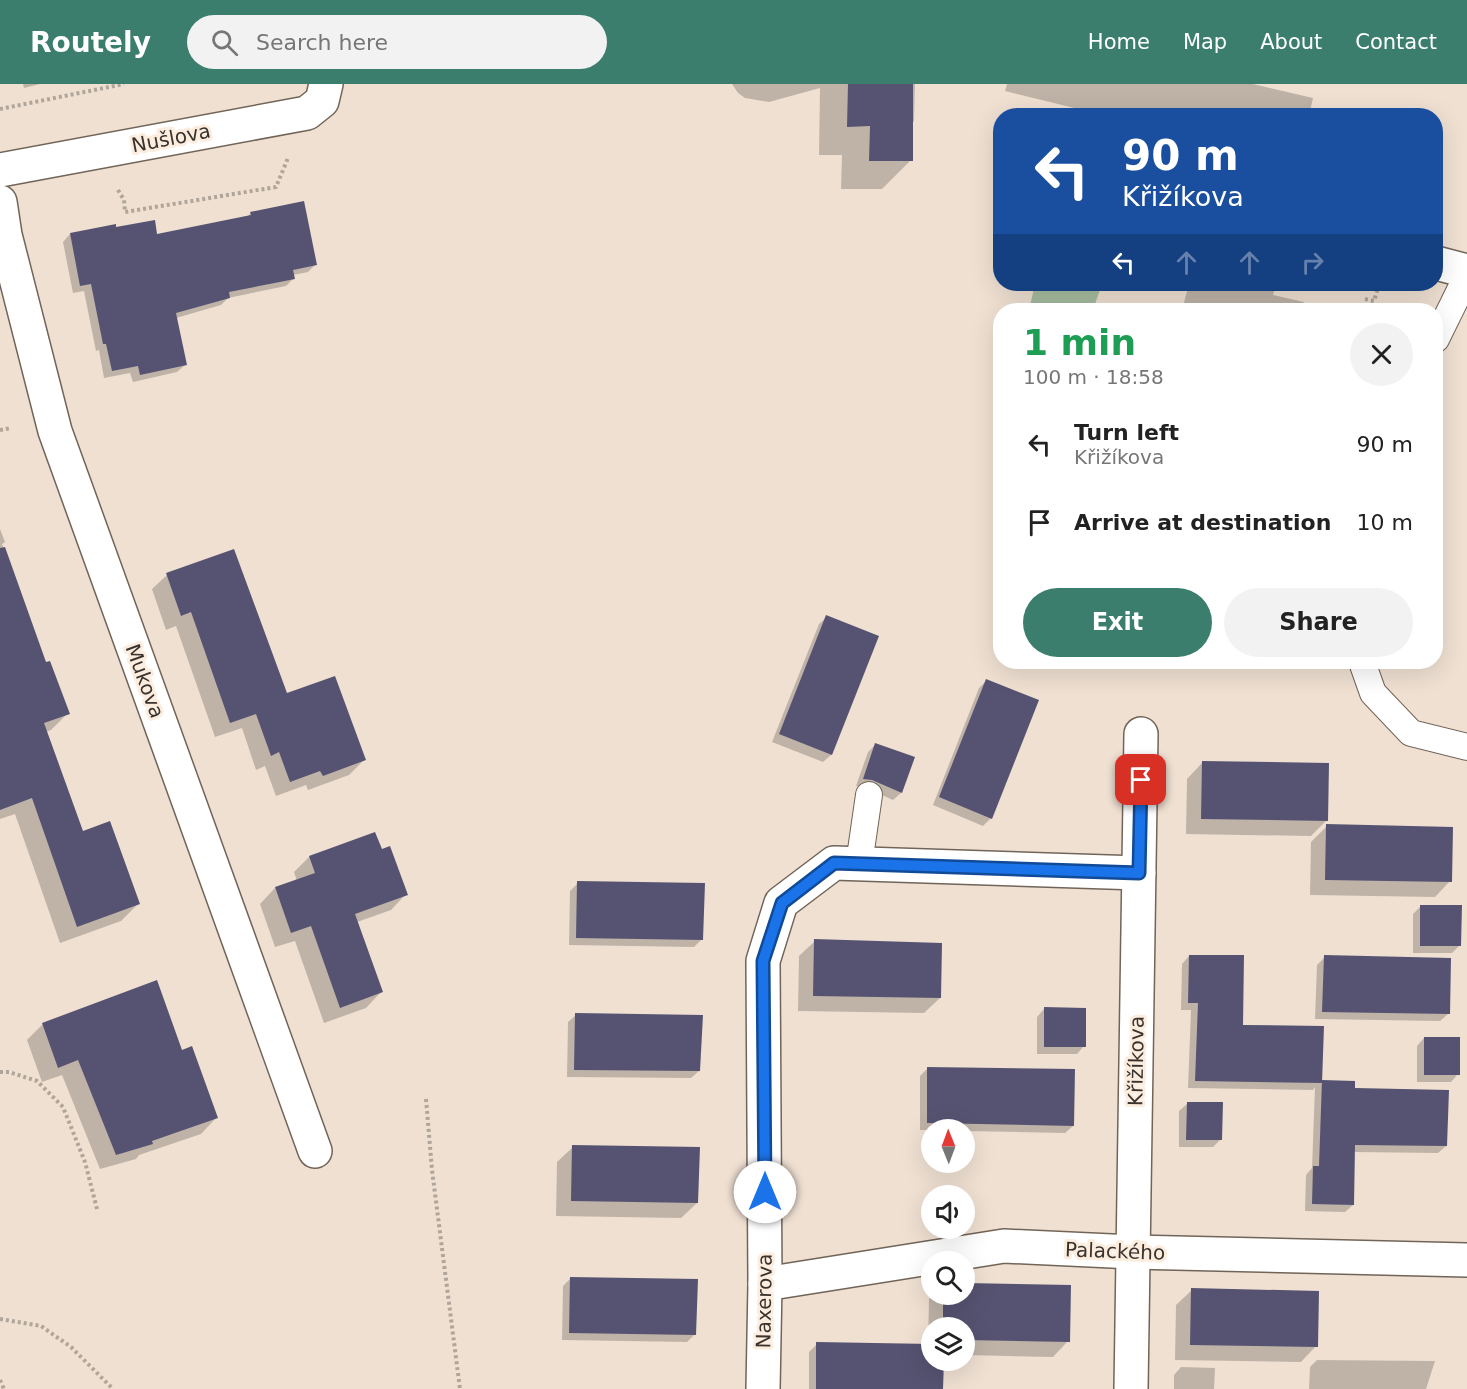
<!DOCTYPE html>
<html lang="en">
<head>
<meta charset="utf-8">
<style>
	body { margin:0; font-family:"DejaVu Sans",sans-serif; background:#f2f2f2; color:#222; height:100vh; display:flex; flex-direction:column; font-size:22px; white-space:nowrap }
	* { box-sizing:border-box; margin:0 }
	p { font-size:20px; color:#767676 }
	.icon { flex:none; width:33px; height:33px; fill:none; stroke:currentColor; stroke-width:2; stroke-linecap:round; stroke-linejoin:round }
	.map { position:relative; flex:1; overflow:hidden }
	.drawer { position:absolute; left:993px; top:219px; width:450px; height:366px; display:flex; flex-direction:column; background:#fff; border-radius:24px; box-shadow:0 6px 24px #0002 }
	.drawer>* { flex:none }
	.hud { position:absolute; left:993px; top:24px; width:450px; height:183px; border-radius:24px; box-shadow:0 6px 24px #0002; background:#1a4fa0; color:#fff; overflow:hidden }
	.needle { width:39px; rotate:359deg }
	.fabs { position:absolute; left:921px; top:1035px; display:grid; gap:12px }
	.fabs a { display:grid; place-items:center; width:54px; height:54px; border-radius:50%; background:#fff; box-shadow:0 6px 24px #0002; font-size:30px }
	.pin { position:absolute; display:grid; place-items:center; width:51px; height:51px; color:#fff; margin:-26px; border-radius:12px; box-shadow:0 3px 9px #0006 }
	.me { position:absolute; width:66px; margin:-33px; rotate:0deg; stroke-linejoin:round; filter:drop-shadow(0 0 4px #0008) }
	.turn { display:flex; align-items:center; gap:21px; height:126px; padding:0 30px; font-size:27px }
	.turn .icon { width:78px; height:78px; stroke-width:2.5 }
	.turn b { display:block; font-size:42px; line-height:51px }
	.lanes { display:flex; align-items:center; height:57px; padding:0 30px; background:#0003; justify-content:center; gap:30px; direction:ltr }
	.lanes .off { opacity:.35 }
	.round { display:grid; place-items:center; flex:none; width:63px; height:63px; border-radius:32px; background:#f2f2f2 }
	.headline { display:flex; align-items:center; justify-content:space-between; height:102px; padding:0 30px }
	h1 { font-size:36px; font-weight:800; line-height:45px; color:#1e9e55 }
	.button { display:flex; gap:12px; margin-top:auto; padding:12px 30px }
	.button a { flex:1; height:69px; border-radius:36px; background:#3c7e6d; color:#fff; font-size:24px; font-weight:800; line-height:69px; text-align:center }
	.button a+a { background:#f2f2f2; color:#222 }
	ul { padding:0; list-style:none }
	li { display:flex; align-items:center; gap:18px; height:78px; padding:0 30px }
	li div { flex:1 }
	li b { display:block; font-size:22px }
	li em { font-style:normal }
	header { display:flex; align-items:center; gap:36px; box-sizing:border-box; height:84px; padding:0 30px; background:#3c7e6d; color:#fff }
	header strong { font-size:28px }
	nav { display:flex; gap:33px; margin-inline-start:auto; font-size:21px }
	.search { width:420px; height:54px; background:#f2f2f2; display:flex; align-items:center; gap:15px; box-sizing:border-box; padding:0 21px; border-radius:33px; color:#767676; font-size:22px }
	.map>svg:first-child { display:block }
</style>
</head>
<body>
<header>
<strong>Routely</strong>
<div class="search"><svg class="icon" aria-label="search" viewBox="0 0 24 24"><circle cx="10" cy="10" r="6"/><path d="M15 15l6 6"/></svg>Search here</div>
<nav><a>Home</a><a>Map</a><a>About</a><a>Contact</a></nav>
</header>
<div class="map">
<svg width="1467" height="1305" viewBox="0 0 1467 1305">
	<rect width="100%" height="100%" fill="#efe0d2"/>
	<path fill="#a7bda0" d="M 1035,200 L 1102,200 L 1093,226 L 1029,226 Z"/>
	<g fill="#0003">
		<path d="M 23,0 L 40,0 L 24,4 Z"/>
		<path d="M 732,0 L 915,0 L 914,37 L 911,40 L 911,76 L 882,105 L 841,105 L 842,71 L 819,71 L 820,4 L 769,18 L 745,14 L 738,9 Z"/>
		<path d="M 1007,0 L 1253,0 L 1313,14 L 1309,32 L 1107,32 L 1005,7 Z"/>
		<path d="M 251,129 L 316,180 L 308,188 L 293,191 L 293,195 L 286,202 L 228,214 L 221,221 L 176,234 L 185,281 L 177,288 L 133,298 L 130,289 L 104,294 L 99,266 L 96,267 L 84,207 L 73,209 L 63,158 L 70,150 L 115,145 L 156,151 L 247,133 Z"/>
		<path d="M 1189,200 L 1276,200 L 1273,211 L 1304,218 L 1301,226 L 1182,226 Z"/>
		<path d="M 0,445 L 5,458 L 2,460 L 45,580 L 68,629 L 51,646 L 46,648 L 82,748 L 138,820 L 121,837 L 60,859 L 15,730 L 0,735 Z"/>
		<path d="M 167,491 L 286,611 L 364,676 L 349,691 L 308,706 L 306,701 L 276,712 L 265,682 L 256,686 L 242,644 L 215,653 L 176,542 L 166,546 L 152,505 Z"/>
		<path d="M 827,533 L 877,553 L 831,671 L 823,678 L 772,658 L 819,540 Z"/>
		<path d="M 986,597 L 991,734 L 983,742 L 933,721 L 979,604 Z"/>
		<path d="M 875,661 L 913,674 L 901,709 L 893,716 L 864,703 L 856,702 L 868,668 Z"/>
		<path d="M 1202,679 L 1326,737 L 1311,752 L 1186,750 L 1187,695 Z"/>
		<path d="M 1327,742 L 1450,797 L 1435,813 L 1310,811 L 1311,758 Z"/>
		<path d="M 381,767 L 406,810 L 391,826 L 357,838 L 381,908 L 366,924 L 324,939 L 295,857 L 275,863 L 260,820 L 275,804 L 297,797 L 294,788 L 309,773 Z"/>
		<path d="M 578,799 L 702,855 L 694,863 L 569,861 L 570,807 Z"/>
		<path d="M 1420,823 L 1460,861 L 1452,869 L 1413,869 L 1413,830 Z"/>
		<path d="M 815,857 L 940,914 L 924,929 L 798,927 L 799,872 Z"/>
		<path d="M 1189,872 L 1242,942 L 1322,944 L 1321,1000 L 1323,997 L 1354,1005 L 1446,1062 L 1438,1069 L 1353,1068 L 1353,1121 L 1345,1128 L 1305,1127 L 1306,1091 L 1312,1084 L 1315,1003 L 1313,1006 L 1188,1004 L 1191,926 L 1181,926 L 1182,880 Z"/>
		<path d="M 1325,873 L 1448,930 L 1440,937 L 1315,935 L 1317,881 Z"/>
		<path d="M 1044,925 L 1084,962 L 1077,970 L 1037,970 L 1037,933 Z"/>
		<path d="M 576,931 L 699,987 L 691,994 L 567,993 L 568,938 Z"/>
		<path d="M 43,940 L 181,968 L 216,1034 L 201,1050 L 139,1071 L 136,1075 L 100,1085 L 62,991 L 42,998 L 27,956 Z"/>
		<path d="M 1424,954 L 1458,990 L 1451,998 L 1417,998 L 1417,962 Z"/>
		<path d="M 928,984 L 1073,1042 L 1065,1049 L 964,1047 L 964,1046 L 920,1046 L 920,992 Z"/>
		<path d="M 1187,1020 L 1221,1055 L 1213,1063 L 1179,1063 L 1179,1027 Z"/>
		<path d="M 573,1063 L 697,1119 L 681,1134 L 556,1132 L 557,1078 Z"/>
		<path d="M 571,1194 L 694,1251 L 687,1258 L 562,1256 L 563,1202 Z"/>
		<path d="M 1192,1206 L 1316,1262 L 1301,1278 L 1175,1276 L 1176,1221 Z"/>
		<path d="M 933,1210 L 964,1210 L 1068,1257 L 1053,1273 L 964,1271 L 964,1244 L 932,1244 L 932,1276 L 942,1305 L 809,1305 L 809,1268 L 817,1260 L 928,1261 L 929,1215 Z"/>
		<path d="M 1317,1276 L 1435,1277 L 1426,1305 L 1309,1305 L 1310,1283 Z"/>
		<path d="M 1181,1283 L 1215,1284 L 1214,1305 L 1174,1305 L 1174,1291 Z"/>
	</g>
	<g fill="#555371">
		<path d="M 848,0 L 913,0 L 913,77 L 869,77 L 870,42 L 847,43 Z"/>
		<path d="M 304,117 L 317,181 L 293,186 L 295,195 L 229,208 L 230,214 L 176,229 L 187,281 L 140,291 L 138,282 L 112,287 L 106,260 L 103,260 L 91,200 L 80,202 L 70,149 L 116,140 L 116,143 L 155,136 L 157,150 L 251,131 L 250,128 Z"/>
		<path d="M 5,463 L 46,578 L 50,577 L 70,630 L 44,639 L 83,747 L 110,737 L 140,820 L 77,843 L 32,714 L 0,726 L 0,464 Z"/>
		<path d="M 234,465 L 287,609 L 335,592 L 366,676 L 323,692 L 320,687 L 290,698 L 279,668 L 271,672 L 256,630 L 230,639 L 191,528 L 181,532 L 166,489 Z"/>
		<path d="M 826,531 L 879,552 L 832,671 L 779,650 Z"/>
		<path d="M 986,595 L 1039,616 L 992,735 L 939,713 Z"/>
		<path d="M 875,659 L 915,673 L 902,709 L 872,696 L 863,695 Z"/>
		<path d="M 1202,677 L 1329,679 L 1328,737 L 1201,735 Z"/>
		<path d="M 1326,740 L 1453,743 L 1452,798 L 1325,796 Z"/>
		<path d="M 375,748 L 382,765 L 390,762 L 408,811 L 355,830 L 383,908 L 340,924 L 311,842 L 291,849 L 275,803 L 315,789 L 309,772 Z"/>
		<path d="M 577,797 L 705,799 L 703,856 L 576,854 Z"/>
		<path d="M 1420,821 L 1462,821 L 1461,862 L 1420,862 Z"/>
		<path d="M 814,855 L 942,859 L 941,914 L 813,912 Z"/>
		<path d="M 1189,871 L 1244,871 L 1243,941 L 1324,942 L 1322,999 L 1195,997 L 1198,919 L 1188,919 Z"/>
		<path d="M 1324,871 L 1451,874 L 1450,930 L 1322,928 Z"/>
		<path d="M 157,896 L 182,966 L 192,962 L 218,1034 L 152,1057 L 153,1060 L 116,1071 L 78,976 L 58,984 L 42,939 Z"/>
		<path d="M 1044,923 L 1086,924 L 1086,963 L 1044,963 Z"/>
		<path d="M 575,929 L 703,931 L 700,987 L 574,986 Z"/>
		<rect x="1424" y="953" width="36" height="38"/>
		<path d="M 927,983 L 1075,985 L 1074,1042 L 927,1039 Z"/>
		<path d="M 1322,996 L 1355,997 L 1355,1004 L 1449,1006 L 1447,1062 L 1355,1061 L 1354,1121 L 1312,1120 L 1313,1082 L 1319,1082 Z"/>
		<path d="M 1187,1018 L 1223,1018 L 1222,1056 L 1186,1056 Z"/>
		<path d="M 572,1061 L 700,1063 L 698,1119 L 571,1117 Z"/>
		<path d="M 570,1193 L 698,1195 L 696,1251 L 569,1249 Z"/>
		<path d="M 964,1199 L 1071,1201 L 1070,1258 L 964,1256 L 964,1244 L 943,1244 L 943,1210 L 964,1210 Z"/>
		<path d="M 1191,1204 L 1319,1207 L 1318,1263 L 1190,1261 Z"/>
		<path d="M 816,1258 L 932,1260 L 932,1276 L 944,1276 L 943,1305 L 816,1305 Z"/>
	</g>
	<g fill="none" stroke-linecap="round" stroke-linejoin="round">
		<g stroke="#716458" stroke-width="28">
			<g id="lane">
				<path d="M 1436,255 L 1467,192"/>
				<path d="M 1362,578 L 1373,609 L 1411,649 L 1467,663"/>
				<path d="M 859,780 L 869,711"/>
			</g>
		</g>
		<g stroke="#716458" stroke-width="36">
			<g id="street">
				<path d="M 0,86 L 307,29 L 322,17 L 326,0"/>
				<path d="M 0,118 L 5,151 L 55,347 L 315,1067"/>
				<path d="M 1436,179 L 1467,187"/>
				<path d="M 765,1200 L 1004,1162 L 1133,1168 L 1467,1176"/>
				<path d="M 763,1305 L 765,1200 L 763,877 L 781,819 L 834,779 L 1139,789"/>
				<path d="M 1131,1305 L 1141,650"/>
			</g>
		</g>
		<g stroke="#b0a59a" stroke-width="4" stroke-dasharray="3 3" stroke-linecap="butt">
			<path d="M 0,25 L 124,0"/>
			<path d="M 118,106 L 124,116 L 125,128 L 276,103 L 288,74"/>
			<path d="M 1365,215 L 1374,217 L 1379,200"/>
			<path d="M 0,346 L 11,344"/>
			<path d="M 0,988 L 9,988 L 37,997 L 63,1023 L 85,1078 L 97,1125"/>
			<path d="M 426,1015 L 432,1086 L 460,1305"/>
			<path d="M 0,1235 L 41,1242 L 71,1263 L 113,1305"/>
			<path d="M 0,1296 L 4,1305"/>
		</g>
		<use href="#lane" stroke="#fff" stroke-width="26"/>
		<use href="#street" stroke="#fff" stroke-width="33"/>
	</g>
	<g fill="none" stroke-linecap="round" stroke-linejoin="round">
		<g stroke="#114b97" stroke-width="15">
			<path id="route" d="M 765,1108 L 763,877 L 782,819 L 834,779 L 1139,789 L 1141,696"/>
		</g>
		<use href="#route" stroke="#1a73e8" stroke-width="10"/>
	</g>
	<g text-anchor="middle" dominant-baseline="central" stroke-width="6" stroke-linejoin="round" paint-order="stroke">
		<g font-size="20" fill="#39332e" stroke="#fceddf">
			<text transform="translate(171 54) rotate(-11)">Nušlova</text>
			<text transform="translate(145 597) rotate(70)">Mukova</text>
			<text transform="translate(1136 977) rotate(-89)">Křižíkova</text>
			<text transform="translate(1115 1167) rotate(2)">Palackého</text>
			<text transform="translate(764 1217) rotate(-89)">Naxerova</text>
		</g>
	</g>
</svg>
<div class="fabs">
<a><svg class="needle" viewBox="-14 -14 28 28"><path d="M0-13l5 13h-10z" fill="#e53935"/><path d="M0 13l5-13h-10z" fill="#767676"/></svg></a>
<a><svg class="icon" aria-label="sound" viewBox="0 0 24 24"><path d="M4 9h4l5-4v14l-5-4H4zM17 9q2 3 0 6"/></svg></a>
<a><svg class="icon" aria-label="search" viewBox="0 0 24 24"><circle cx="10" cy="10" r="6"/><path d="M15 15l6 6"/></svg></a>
<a><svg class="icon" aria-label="layers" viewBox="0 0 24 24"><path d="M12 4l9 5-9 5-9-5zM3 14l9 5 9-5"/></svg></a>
</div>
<div class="pin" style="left:1141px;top:696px;background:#d93025"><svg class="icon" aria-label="arrive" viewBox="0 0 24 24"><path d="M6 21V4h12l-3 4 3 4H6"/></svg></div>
<svg class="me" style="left:765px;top:1108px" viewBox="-20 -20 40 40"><circle r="19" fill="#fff"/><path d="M0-13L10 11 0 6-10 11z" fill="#1a73e8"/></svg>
<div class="hud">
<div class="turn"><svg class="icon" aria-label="left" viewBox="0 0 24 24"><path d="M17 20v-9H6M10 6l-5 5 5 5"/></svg><div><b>90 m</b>Křižíkova</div></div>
<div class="lanes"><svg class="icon" aria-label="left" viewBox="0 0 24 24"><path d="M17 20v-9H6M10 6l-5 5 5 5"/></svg><svg class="icon off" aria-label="ahead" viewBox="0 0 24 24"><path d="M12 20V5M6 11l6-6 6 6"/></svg><svg class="icon off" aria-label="ahead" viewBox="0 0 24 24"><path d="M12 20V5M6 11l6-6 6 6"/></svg><svg class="icon off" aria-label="right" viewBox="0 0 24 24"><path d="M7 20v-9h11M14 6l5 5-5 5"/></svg></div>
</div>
<section class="drawer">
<div class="headline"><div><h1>1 min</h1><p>100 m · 18:58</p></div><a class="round"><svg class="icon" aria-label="close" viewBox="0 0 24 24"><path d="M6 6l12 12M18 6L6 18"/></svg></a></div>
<ul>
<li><svg class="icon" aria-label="left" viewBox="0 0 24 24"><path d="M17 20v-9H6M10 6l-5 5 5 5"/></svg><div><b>Turn left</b><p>Křižíkova</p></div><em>90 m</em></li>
<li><svg class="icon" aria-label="arrive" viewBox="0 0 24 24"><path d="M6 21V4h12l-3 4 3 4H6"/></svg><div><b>Arrive at destination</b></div><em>10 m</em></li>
</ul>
<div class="button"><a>Exit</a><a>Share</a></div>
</section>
</div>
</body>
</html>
